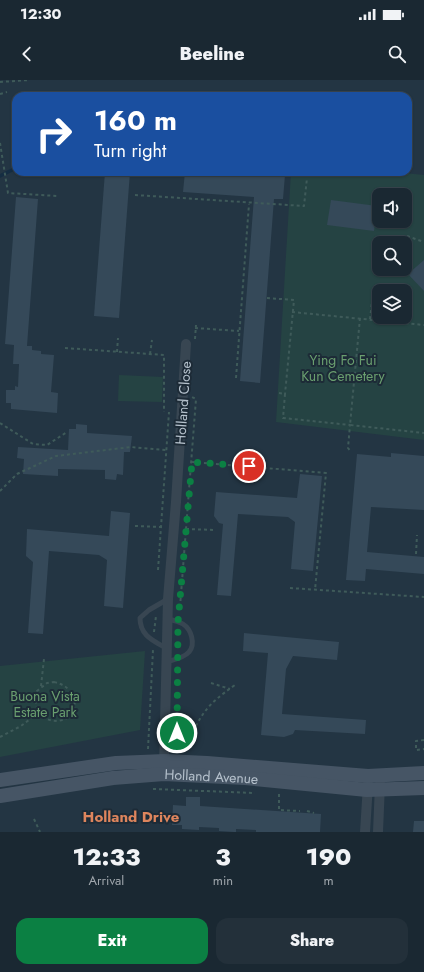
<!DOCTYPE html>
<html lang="en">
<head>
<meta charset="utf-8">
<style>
	body { margin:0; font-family:Jost,sans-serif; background:#23303a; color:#f1f3f6; height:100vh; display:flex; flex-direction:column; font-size:15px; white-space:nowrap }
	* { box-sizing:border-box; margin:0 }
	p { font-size:13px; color:#9fa6ac }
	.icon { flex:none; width:22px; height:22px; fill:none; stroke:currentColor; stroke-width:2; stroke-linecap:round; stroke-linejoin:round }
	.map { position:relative; height:752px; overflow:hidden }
	.drawer { display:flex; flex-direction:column; background:#1a2832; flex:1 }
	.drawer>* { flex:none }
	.banner { position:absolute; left:12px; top:12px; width:400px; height:84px; border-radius:12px; box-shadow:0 1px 3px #0004,0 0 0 1px #38444d; background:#1a4fa0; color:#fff; overflow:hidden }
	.buttons { position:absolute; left:372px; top:108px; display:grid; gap:8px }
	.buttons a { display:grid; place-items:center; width:40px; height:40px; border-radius:8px; background:#1a2832; box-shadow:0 1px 3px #0004,0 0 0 1px #38444d; font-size:20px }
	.pin { position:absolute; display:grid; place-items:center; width:34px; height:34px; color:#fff; margin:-17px; border:2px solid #fff; border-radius:50%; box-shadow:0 1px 4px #0007 }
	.me { position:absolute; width:44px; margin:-22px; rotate:0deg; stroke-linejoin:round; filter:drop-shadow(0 0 3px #0008) }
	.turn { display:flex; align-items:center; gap:14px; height:84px; padding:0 16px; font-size:18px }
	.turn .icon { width:52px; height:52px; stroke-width:2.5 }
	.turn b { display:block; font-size:28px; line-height:34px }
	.eta { display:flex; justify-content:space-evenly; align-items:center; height:68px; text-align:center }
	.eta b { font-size:24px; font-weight:800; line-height:28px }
	.button { display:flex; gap:8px; margin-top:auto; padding:8px 16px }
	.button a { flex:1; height:46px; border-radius:12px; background:#0b8043; color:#fff; font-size:16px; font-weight:800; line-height:46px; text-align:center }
	.button a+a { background:#23303a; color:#f1f3f6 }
	.status { display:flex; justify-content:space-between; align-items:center; height:28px; padding:0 20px; background:#1a2832; direction:ltr }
	.status svg { height:11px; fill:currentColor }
	header { display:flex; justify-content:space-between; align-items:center; height:52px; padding:0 16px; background:#1a2832; font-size:18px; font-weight:800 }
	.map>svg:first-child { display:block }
</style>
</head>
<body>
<div class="status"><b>12:30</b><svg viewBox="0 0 49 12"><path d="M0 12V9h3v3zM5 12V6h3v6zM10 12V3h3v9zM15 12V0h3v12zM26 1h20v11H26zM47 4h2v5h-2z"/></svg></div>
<header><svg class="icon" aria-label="back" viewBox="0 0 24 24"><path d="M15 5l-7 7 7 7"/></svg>Beeline<svg class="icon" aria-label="search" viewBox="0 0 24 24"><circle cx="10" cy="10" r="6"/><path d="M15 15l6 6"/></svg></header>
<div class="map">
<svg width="424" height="752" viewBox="0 0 424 752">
	<rect width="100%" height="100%" fill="#233543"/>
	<g fill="#254343" fill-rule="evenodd">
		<path d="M 291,92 L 394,92 L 424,95 L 424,360 L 276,342 ZM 379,115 L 405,115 L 405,141 L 379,141 ZM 379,163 L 405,163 L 405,189 L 379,189 ZM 379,211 L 405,211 L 405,237 L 379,237 Z"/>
		<path d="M 119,295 L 163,297 L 162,322 L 118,321 Z"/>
		<path d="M 145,571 L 140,650 L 0,677 L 0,586 Z"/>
	</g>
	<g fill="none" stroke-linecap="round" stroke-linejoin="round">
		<path stroke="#152d42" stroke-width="3.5" d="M 0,96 L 16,88"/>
	</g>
	<g fill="#354959">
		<path d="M 105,92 L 130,92 L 119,238 L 94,236 Z"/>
		<path d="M 185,92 L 242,92 L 285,95 L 283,119 L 274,119 L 260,303 L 240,301 L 254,117 L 183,112 Z"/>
		<path d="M 16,117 L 38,119 L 27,266 L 32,266 L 32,270 L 41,271 L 41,274 L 54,275 L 51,312 L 58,313 L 57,333 L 11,329 L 11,323 L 6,323 L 6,310 L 15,310 L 15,306 L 18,307 L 19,284 L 13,284 L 14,265 L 5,264 Z"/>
		<path d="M 331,120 L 377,126 L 374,151 L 327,145 Z"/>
		<path d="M 424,180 L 424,211 L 408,194 Z"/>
		<path d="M 76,344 L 87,345 L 87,353 L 132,356 L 130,372 L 124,372 L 123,395 L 117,394 L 116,400 L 105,399 L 105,390 L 58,389 L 58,396 L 23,394 L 24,379 L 17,378 L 18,367 L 68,370 L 69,349 L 76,349 Z"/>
		<path d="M 391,373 L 424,376 L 424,430 L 371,427 L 367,472 L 424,477 L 424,494 L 366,489 L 365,501 L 346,500 L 357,374 L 391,377 Z"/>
		<path d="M 300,394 L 322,396 L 313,491 L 291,489 L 295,442 L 288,437 L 238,434 L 231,516 L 217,515 L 223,444 L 219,443 L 214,436 L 216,412 L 297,418 Z"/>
		<path d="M 111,431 L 130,433 L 123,528 L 104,526 L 107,480 L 99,475 L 49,471 L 43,554 L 28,553 L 33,482 L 26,476 L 27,449 L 109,456 Z"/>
		<path d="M 244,553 L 339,562 L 337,580 L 293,576 L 286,589 L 282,634 L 366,640 L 365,654 L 295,650 L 293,654 L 284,657 L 261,655 L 268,573 L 243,571 Z"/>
		<path d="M 186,717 L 200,717 L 200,726 L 321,734 L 320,752 L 256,752 L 256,750 L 236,749 L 236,752 L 234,752 L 219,751 L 219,748 L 199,747 L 199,750 L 182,749 L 182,745 L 172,745 L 173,725 L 186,726 Z"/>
		<path d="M 414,741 L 424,741 L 424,752 L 413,752 Z"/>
	</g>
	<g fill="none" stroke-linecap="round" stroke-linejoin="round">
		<g stroke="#3f5b5a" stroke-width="2" stroke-dasharray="3 3" stroke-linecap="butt">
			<path d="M 0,2 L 29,0"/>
			<path d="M 0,14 L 7,12"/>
			<path d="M 0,63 L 8,113 L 57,116"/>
			<path d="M 135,115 L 304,126 L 307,98"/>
			<path d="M 407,156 L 424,162"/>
			<path d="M 267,218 L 294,220 L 285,314"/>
			<path d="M 292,232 L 424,245"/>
			<path d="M 360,238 L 350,345 L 424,353"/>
			<path d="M 370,239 L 373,213"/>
			<path d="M 195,248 L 239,251"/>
			<path d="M 195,259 L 196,245"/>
			<path d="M 65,268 L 164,275 L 164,332"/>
			<path d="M 117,272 L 118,258"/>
			<path d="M 150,274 L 152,260"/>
			<path d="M 236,298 L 249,124"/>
			<path d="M 279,313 L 285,314 L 283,338 L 350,345 L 348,368 L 351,372"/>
			<path d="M 0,343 L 33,364 L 47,365 L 67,352"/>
			<path d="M 192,382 L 326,393 L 315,510"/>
			<path d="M 0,411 L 17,394 L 56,376 L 131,367 L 166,370"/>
			<path d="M 135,446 L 162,447"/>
			<path d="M 186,449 L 216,450"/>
			<path d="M 416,474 L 417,455"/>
			<path d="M 158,490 L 169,332"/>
			<path d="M 290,508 L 424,517"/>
			<path d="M 180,527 L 196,319 L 192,317"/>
			<path d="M 154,552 L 156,536"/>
			<path d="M 54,602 C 63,604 69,608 73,616 C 85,648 27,652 37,611 L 47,603 Z"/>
			<path d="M 211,603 L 230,609"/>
			<path d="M 41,606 L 44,579"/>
			<path d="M 0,657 L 21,646 L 38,633"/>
			<path d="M 424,660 L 416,661 L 416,670 L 424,669"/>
			<path d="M 186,668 C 200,635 205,626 235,605"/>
			<path d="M 148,669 L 153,570"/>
			<path d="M 153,709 L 255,713"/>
			<path d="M 279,714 L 279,730 L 300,731"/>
			<path d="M 307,731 L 314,733"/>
			<path d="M 34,739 L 40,752"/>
		</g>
		<g stroke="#384652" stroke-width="5">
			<path d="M 166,568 C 152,560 140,555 140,538 L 149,530 L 168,519"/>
			<path d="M 166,582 C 173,580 184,578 189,572 C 196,564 191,549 183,544 C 178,541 172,540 167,539"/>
		</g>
		<g stroke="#384652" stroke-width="10">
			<path d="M 164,686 L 168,519 L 176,422 L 186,264"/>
			<path d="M 365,752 L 368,704"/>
			<path d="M 378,752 L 380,704"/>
		</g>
		<g stroke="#465565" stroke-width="14">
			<path d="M 0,700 L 116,683 L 165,681 L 207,683 L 368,696 L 424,693"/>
			<path id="s1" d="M 0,716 L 113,698 L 164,694 L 245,698 L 367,710 L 424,708"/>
		</g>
	</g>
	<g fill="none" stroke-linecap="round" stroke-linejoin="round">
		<path stroke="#0b8043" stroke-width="7" stroke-dasharray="0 12.6" d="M 177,653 L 178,542 L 192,382 L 249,386"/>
	</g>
	<g text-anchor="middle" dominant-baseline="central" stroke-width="4" stroke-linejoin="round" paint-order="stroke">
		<g font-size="14" fill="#6a9f6f" stroke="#1d2b37">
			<text x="343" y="280">Ying Fo Fui<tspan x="343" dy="16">Kun Cemetery</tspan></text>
			<text x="45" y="616">Buona Vista<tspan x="45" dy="16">Estate Park</tspan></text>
		</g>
		<g font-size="14" fill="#b5c1cc" stroke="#1d2b37">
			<text transform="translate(183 323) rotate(-86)">Holland Close</text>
			<text stroke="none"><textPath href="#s1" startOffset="213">Holland Avenue</textPath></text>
		</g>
		<g font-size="15" font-weight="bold" fill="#de855d" stroke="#1d2b37">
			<text x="131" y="737">Holland Drive</text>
		</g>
	</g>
</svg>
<div class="buttons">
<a><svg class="icon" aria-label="sound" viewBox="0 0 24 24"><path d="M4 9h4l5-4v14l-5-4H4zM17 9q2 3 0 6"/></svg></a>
<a><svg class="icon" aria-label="search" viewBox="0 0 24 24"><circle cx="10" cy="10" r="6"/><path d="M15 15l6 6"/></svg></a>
<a><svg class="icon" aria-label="layers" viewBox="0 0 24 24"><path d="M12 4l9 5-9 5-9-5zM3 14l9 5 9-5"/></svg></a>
</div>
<div class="pin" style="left:249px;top:386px;background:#d93025"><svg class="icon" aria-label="arrive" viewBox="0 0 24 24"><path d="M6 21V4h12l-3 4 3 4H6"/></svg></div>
<svg class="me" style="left:177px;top:653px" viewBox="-20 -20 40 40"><circle r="17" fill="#0b8043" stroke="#fff" stroke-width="3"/><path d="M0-11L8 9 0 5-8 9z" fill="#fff"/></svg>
<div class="banner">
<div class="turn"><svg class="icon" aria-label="right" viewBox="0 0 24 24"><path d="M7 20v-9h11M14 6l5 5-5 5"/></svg><div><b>160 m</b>Turn right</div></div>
</div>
</div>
<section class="drawer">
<div class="eta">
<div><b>12:33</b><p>Arrival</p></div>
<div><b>3</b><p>min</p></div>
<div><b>190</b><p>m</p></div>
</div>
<div class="button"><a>Exit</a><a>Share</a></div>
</section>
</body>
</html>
